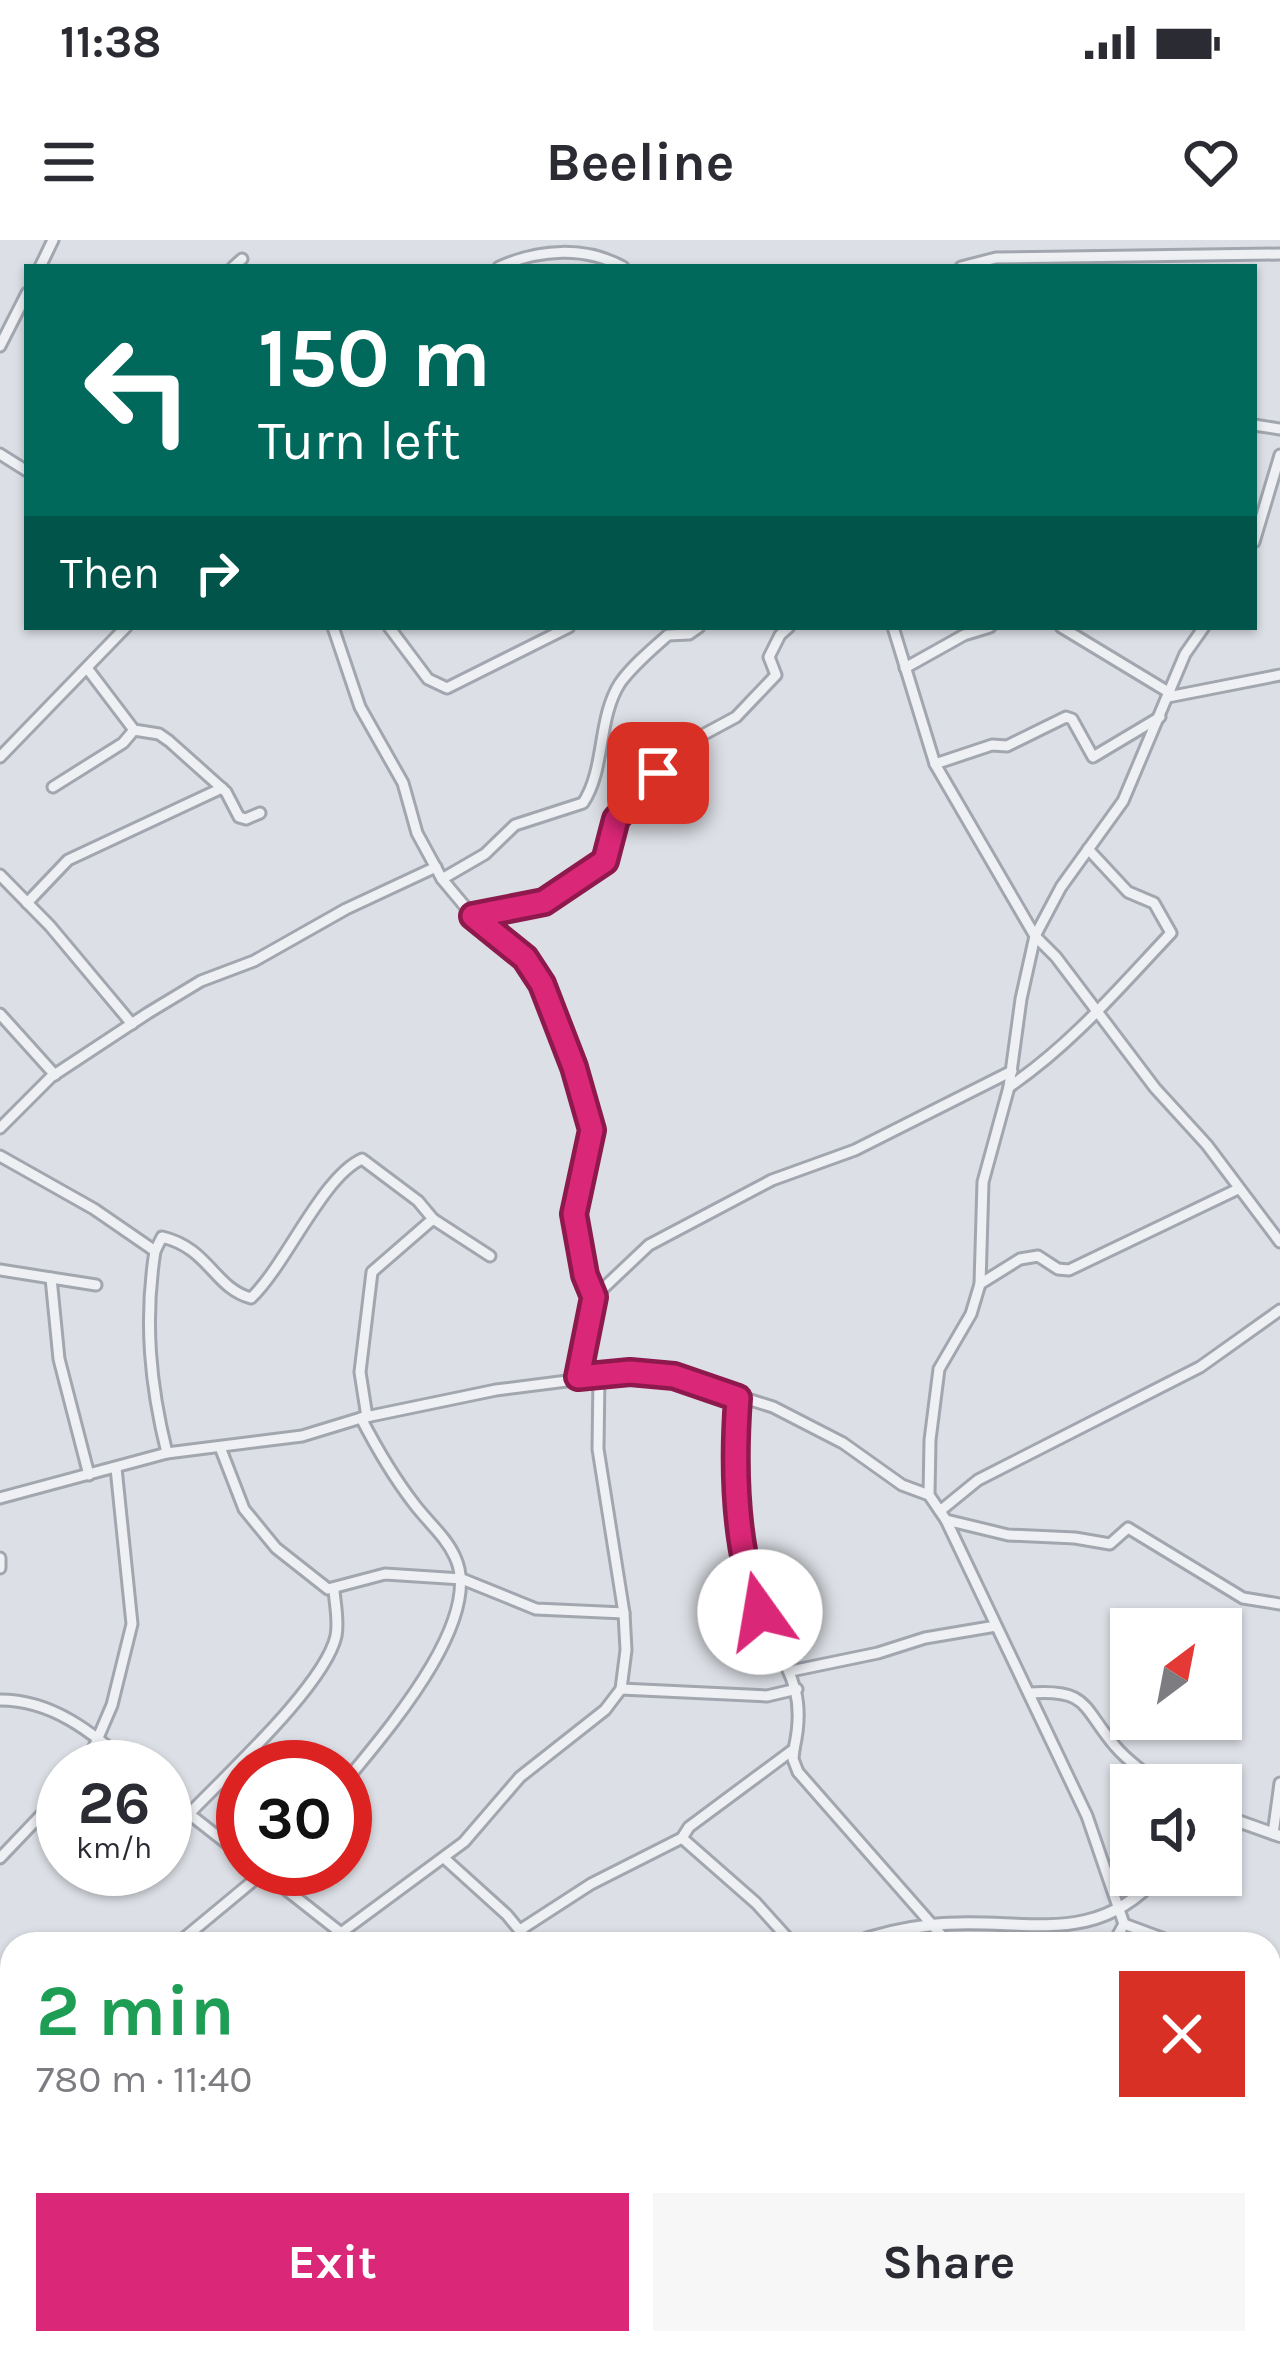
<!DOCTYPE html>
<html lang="en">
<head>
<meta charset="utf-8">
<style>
	body { margin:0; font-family:Karla,sans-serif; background:#f7f7f7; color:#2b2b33; height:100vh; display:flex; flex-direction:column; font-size:45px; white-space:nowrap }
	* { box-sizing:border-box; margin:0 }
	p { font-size:39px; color:#7c7c81 }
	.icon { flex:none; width:66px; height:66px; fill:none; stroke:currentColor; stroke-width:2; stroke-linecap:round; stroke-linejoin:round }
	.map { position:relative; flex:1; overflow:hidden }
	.details { position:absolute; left:0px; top:1692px; width:1281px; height:423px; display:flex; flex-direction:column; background:#fff; border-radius:36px 36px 0 0; box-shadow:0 3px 9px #0004 }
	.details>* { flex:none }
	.top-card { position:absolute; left:24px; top:24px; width:1233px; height:366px; border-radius:0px; box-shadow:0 3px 9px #0004; background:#00695c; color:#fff; overflow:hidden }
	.needle { width:78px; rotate:32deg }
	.fabs { position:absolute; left:1110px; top:1368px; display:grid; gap:24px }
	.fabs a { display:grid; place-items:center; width:132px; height:132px; border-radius:0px; background:#fff; box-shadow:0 3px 9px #0004; font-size:60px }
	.speed { position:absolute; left:36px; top:1500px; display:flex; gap:24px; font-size:60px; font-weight:700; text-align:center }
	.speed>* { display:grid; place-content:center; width:156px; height:156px; border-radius:50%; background:#fff; box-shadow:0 3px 9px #0004; line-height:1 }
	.speed small { font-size:30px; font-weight:400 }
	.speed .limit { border:18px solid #d22; background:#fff; color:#111 }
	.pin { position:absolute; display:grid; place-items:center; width:102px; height:102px; color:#fff; margin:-51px; border-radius:24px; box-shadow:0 6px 18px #0006 }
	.me { position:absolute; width:132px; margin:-66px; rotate:347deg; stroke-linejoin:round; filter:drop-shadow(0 0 9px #0008) }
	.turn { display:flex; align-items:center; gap:42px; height:252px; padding:0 36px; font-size:54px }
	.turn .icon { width:156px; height:156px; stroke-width:2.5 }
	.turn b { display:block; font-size:84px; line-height:102px }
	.then { display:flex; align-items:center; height:114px; padding:0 36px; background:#0003; gap:24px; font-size:45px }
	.round { display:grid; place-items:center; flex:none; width:126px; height:126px; border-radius:0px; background:#f7f7f7 }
	.overview { display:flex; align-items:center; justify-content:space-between; height:204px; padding:0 36px }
	h1 { font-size:72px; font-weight:700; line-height:90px; color:#1e9e55 }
	.cta { display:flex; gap:24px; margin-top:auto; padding:24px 36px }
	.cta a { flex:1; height:138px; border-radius:0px; background:#db2777; color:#fff; font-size:48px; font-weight:700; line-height:138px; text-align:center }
	.cta a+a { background:#f7f7f7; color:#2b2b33 }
	.status { display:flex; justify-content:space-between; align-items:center; height:84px; padding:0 60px; background:#fff; direction:ltr }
	.status svg { height:33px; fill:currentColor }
	header { display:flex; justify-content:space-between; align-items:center; height:156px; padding:0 36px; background:#fff; font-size:54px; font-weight:700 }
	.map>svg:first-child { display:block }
</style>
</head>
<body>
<div class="status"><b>11:38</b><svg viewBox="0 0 49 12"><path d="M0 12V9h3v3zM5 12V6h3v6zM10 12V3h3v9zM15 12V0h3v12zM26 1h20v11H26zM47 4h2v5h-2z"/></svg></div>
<header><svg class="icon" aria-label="menu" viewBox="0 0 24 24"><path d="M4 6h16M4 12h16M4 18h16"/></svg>Beeline<svg class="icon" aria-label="heart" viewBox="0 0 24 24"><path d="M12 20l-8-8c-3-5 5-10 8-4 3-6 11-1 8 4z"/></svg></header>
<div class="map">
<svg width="1280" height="2114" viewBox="0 0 1280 2114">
	<rect width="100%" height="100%" fill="#dcdfe5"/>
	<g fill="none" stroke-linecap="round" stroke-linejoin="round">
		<g stroke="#a2a6af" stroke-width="15">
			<g id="minor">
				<path d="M 40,27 L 53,0"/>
				<path d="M 233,27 L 242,19"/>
				<path d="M 499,27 C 539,9 585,6 623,27"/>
				<path d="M 961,27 L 996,18 L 1280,14"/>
				<path d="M 0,106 L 27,53"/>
				<path d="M 1254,185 L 1280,189"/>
				<path d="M 0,214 L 27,231"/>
				<path d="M 1254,302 L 1280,215"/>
				<path d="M 333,387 L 360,467 L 403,543 L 417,593 L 442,639 L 473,676 L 525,718 L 542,744 L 574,827 L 592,890 L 573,980 L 588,1046 L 594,1057"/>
				<path d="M 389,387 L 428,439 L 447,448 L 569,387"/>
				<path d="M 893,387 L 935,524 L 1035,696 L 1056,717 L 1155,848 L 1207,905 L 1280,1002"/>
				<path d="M 1061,387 L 1170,453"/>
				<path d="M 87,428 L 134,490 L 159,494 L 169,501 L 226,552 L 239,577 L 246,579 L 260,573"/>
				<path d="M 905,428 L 964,395 L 990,387"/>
				<path d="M 1168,457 L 1280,435"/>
				<path d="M 0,517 L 126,387"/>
				<path d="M 935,524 L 992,505 L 1007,506 L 1066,477 L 1072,479 L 1093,517 L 1160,477"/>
				<path d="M 53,547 L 123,503 L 134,490"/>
				<path d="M 0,635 L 50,686 L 132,784"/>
				<path d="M 442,639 L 485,614 L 515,585 L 583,563 C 606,528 597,479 620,443 C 632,426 652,409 668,395 L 689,394 L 699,387"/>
				<path d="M 27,663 L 68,620 L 222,548"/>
				<path d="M 473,676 L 545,662 L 605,621 L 616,579 L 625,565 L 697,498 L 736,477 L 776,435 L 769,417 L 780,395 L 789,387"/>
				<path d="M 0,774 L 55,835"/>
				<path d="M 1009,847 C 1072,804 1119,748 1171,693 L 1154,663 L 1128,652 L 1088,609"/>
				<path d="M 0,888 L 51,837 L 148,773 L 201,741 L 254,721 L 346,669 L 436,627"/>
				<path d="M 0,916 L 94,969 L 155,1011 C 144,1081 150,1145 167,1213"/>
				<path d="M 155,1011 L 162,997 C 209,1008 214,1048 251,1058 C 286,1025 322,937 362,919 L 418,961 L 433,979 L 490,1016"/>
				<path d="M 0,1030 L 96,1045"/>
				<path d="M 51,1038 L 59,1119 L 89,1235"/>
				<path d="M 980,1044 L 1020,1019 L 1038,1016 L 1058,1029 L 1069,1030 L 1238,949"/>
				<path d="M 578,1137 L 594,1057 L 649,1005 L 772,940 L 855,910 L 1012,831"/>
				<path d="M 367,1177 L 360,1132 L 372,1032 L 433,979"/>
				<path d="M 220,1207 L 244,1269 L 276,1308 L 328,1349 L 385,1334 L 462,1339 L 536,1369 L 624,1373"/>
				<path d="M 0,1258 L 167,1213 L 302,1196 L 361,1178 L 496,1150 L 630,1133 L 674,1136 L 773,1167 L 843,1203 L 902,1245 L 929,1255"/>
				<path d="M 940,1271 L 978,1240 L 1200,1127 L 1280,1070"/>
				<path d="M 946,1280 L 1008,1295 L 1075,1298 L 1110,1304 L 1128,1288 L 1243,1358 L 1280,1364"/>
				<path d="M 0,1318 L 0,1328"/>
				<path d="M 791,1431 L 878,1413 L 925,1398 L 996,1386"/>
				<path d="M 621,1449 L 767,1456 L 797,1449"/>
				<path d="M 1030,1453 C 1089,1449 1082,1467 1115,1506 C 1127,1521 1145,1532 1159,1545"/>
				<path d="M 0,1460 C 54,1460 92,1493 132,1527"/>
				<path d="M 794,1509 L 793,1519 L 798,1532 L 949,1704"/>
				<path d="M 80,1527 L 94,1507 L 112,1465 L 132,1384 L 116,1228"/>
				<path d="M 345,1542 C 384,1494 485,1380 455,1317 C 446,1297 428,1282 415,1265 C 394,1238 377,1209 361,1178"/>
				<path d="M 165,1555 L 243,1616"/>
				<path d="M 188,1575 C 225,1536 325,1445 336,1396 C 339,1381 335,1364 334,1350"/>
				<path d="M 1273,1594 L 1280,1543"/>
				<path d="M 682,1598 L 756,1663 L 793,1704"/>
				<path d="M 0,1618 L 63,1552"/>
				<path d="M 444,1618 L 507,1675 L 531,1704"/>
				<path d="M 260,1629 L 355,1704"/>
				<path d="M 1124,1684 L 1178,1704"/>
				<path d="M 520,1690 L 591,1644 L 682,1598 L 689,1587 L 794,1509 C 812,1431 768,1417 752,1352 C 737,1288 733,1223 738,1158"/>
				<path d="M 177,1704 L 265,1631"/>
				<path d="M 326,1704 L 464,1602 L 520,1537 L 605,1470 L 621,1449 L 626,1410 L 624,1373 L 598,1209 L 599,1137"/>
				<path d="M 1113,1704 L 1124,1684 L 1087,1576 L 946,1280 L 929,1255 L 930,1200 L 939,1129 L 971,1074 L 980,1044 L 983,942 L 1009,847 L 1021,759 L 1035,696 L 1061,647 L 1123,561 L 1185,414 L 1204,387"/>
				<path d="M 1269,1733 L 1280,1744"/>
				<path d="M 0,1748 L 12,1760"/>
				<path d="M 0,1838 L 12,1828"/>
				<path d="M 0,1968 L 12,1972"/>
				<path d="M 1269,2006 L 1280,2011"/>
				<path d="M 290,2103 L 292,2114"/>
				<path d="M 1058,2103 L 1062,2114"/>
			</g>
		</g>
		<g stroke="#a2a6af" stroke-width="16">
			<g id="tertiary">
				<path d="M 1221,1581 L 1235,1580 L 1280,1596"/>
				<path d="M 851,1704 C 875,1695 906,1688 932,1685 C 1018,1675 1092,1712 1159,1635"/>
				<path d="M 355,2114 L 366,2103"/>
			</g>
		</g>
		<use href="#minor" stroke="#eef0f4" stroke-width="9"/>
		<use href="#tertiary" stroke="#eef0f4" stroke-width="10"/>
	</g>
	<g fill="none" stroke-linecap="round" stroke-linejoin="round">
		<g stroke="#8e194d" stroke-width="30">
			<path id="route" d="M 658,533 L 616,579 L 605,621 L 544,662 L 473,676 L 525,718 L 542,744 L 574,827 L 592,890 L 574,974 L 585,1035 L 594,1057 L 578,1137 L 630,1132 L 674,1136 L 738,1158 C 733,1227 734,1307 760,1372"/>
		</g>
		<use href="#route" stroke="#db2777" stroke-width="21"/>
	</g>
</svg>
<div class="fabs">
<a><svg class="needle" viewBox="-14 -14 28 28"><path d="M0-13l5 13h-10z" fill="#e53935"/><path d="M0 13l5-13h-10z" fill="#7c7c81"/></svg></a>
<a><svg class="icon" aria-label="sound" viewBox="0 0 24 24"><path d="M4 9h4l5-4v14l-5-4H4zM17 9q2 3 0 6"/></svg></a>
</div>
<div class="speed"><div>26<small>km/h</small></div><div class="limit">30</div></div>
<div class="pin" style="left:658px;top:533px;background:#d93025"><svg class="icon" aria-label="arrive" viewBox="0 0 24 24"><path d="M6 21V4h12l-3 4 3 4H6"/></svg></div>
<svg class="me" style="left:760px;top:1372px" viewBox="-20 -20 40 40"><circle r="19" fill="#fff"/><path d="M0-13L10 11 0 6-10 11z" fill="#db2777"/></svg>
<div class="top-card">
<div class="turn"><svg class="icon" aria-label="left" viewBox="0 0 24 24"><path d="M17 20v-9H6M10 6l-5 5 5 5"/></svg><div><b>150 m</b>Turn left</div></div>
<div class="then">Then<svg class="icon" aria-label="right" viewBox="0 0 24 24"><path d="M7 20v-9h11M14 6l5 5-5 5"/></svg></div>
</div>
<section class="details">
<div class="overview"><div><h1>2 min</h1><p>780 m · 11:40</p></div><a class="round" style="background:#d93025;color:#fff"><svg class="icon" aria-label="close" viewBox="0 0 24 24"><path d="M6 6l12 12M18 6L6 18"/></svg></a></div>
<div class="cta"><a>Exit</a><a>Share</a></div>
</section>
</div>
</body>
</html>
